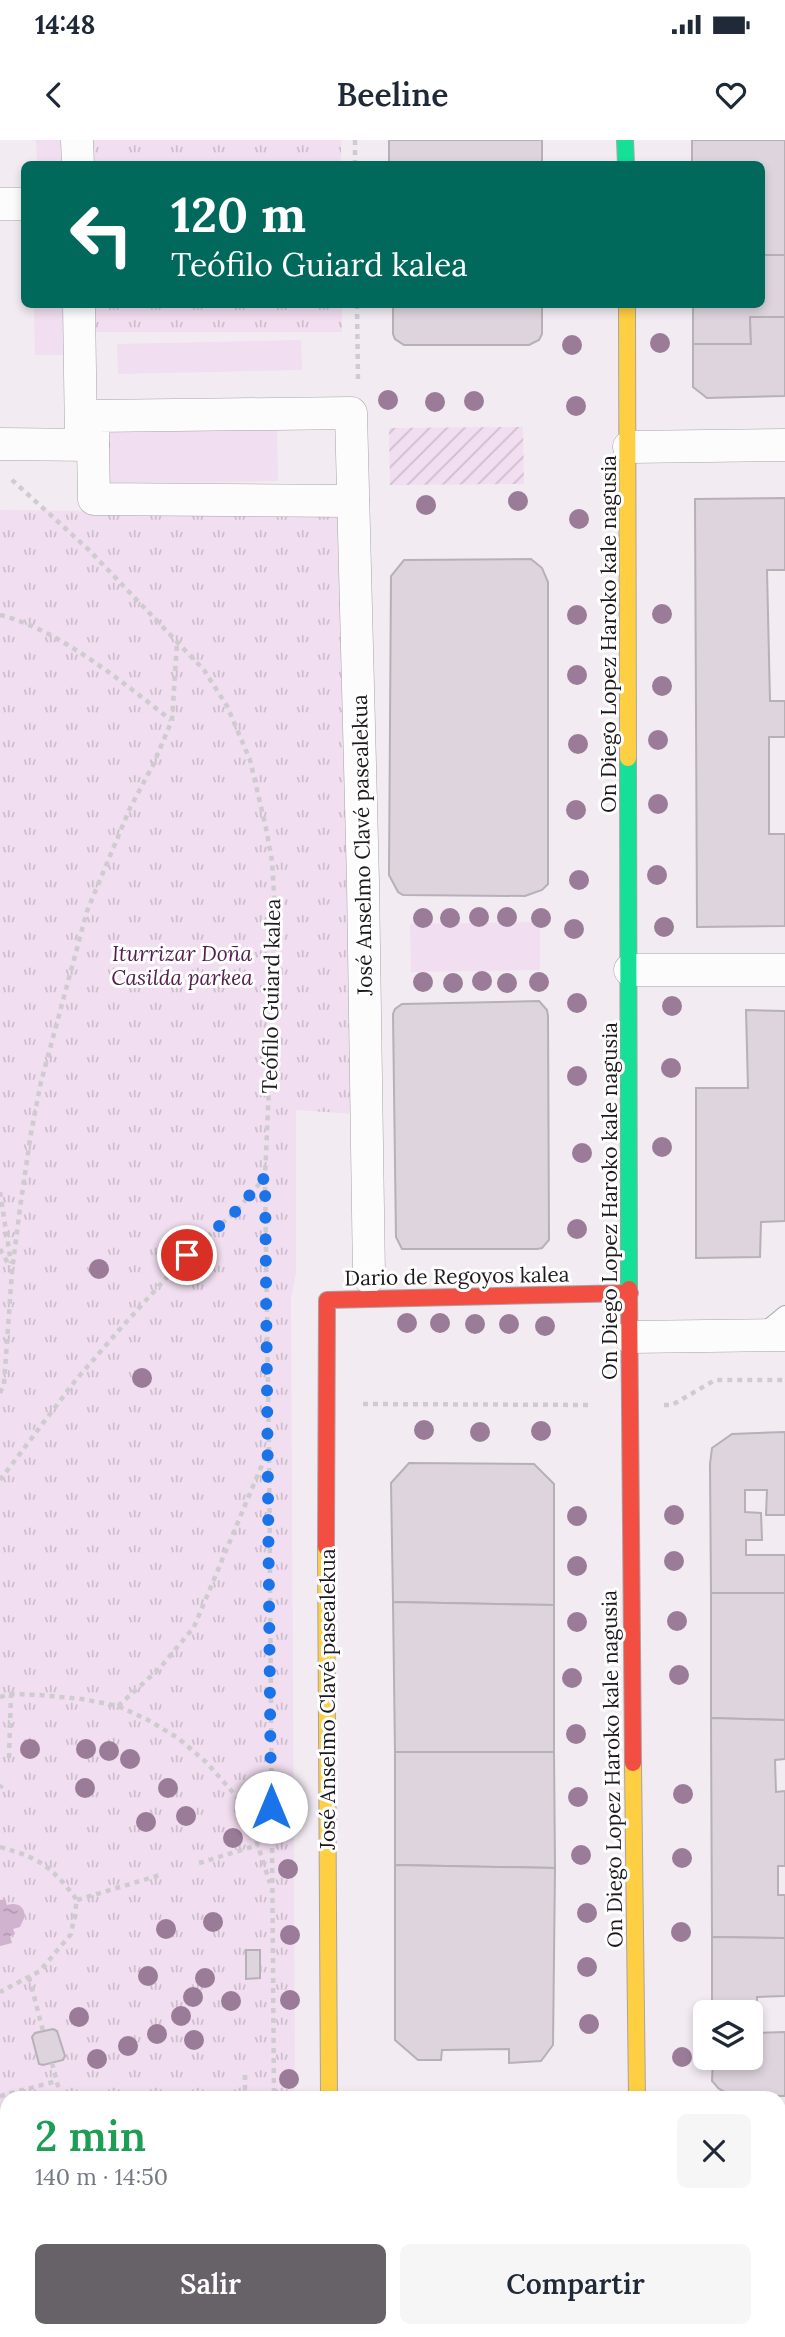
<!DOCTYPE html>
<html lang="es">
<head>
<meta charset="utf-8">
<style>
	body { margin:0; font-family:Lora,serif; background:#f6f6f7; color:#1f2937; height:100vh; display:flex; flex-direction:column; font-size:26px; white-space:nowrap }
	* { box-sizing:border-box; margin:0 }
	p { font-size:23px; color:#747a83 }
	.icon { flex:none; width:38px; height:38px; fill:none; stroke:currentColor; stroke-width:2; stroke-linecap:round; stroke-linejoin:round }
	.map { position:relative; flex:1; overflow:hidden }
	.sheet { position:absolute; left:0px; top:1951px; width:786px; height:247px; display:flex; flex-direction:column; background:#fff; border-radius:21px 21px 0 0; box-shadow:0 4px 10px #0003 }
	.sheet>* { flex:none }
	.banner { position:absolute; left:21px; top:21px; width:744px; height:147px; border-radius:10px; box-shadow:0 4px 10px #0003; background:#00695c; color:#fff; overflow:hidden }
	.controls { position:absolute; left:693px; top:1860px; display:grid; gap:14px }
	.controls a { display:grid; place-items:center; width:70px; height:70px; border-radius:10px; background:#fff; box-shadow:0 4px 10px #0003; font-size:35px }
	.pin { position:absolute; display:grid; place-items:center; width:60px; height:60px; color:#fff; margin:-30px; border:4px solid #fff; border-radius:50%; box-shadow:0 2px 7px #0007 }
	.me { position:absolute; width:77px; margin:-38px; rotate:0deg; stroke-linejoin:round; filter:drop-shadow(0 0 5px #0008) }
	.turn { display:flex; align-items:center; gap:24px; height:147px; padding:0 35px; font-size:32px }
	.turn .icon { width:91px; height:91px; stroke-width:2.5 }
	.turn b { display:block; font-size:49px; line-height:60px }
	.round { display:grid; place-items:center; flex:none; width:74px; height:74px; border-radius:10px; background:#f6f6f7 }
	.summary { display:flex; align-items:center; justify-content:space-between; height:119px; padding:0 35px }
	h1 { font-size:42px; font-weight:600; line-height:52px; color:#1e9e55 }
	.button { display:flex; gap:14px; margin-top:auto; padding:14px 35px }
	.button a { flex:1; height:80px; border-radius:10px; background:#676267; color:#fff; font-size:28px; font-weight:600; line-height:80px; text-align:center }
	.button a+a { background:#f6f6f7; color:#1f2937 }
	.status { display:flex; justify-content:space-between; align-items:center; height:49px; padding:0 35px; background:#fff; direction:ltr }
	.status svg { height:19px; fill:currentColor }
	header { display:flex; justify-content:space-between; align-items:center; height:91px; padding:0 35px; background:#fff; font-size:32px; font-weight:600 }
	.map>svg:first-child { display:block }
</style>
</head>
<body>
<div class="status"><b>14:48</b><svg viewBox="0 0 49 12"><path d="M0 12V9h3v3zM5 12V6h3v6zM10 12V3h3v9zM15 12V0h3v12zM26 1h20v11H26zM47 4h2v5h-2z"/></svg></div>
<header><svg class="icon" aria-label="back" viewBox="0 0 24 24"><path d="M15 5l-7 7 7 7"/></svg>Beeline<svg class="icon" aria-label="heart" viewBox="0 0 24 24"><path d="M12 20l-8-8c-3-5 5-10 8-4 3-6 11-1 8 4z"/></svg></header>
<div class="map">
<svg width="785" height="2197" viewBox="0 0 785 2197">
	<defs>
		<pattern id="park-tufts" width="24" height="20" patternUnits="userSpaceOnUse" patternTransform="scale(1.75)"><rect width="24" height="20" fill="#f1def0"/><path d="M3 7l-1-3M5 7V3M7 7l1-3M15 17l-1-3M17 17v-4M19 17l1-3" fill="none" stroke="#cebecd"/></pattern>
		<pattern id="garden-furrows" width="10" height="10" patternUnits="userSpaceOnUse" patternTransform="scale(1.75)"><rect width="10" height="10" fill="#f1def0"/><path d="M-1 1l2-2M0 10L10 0M9 11l2-2" fill="none" stroke="#cebecd"/></pattern>
		<pattern id="water-ripples" width="26" height="14" patternUnits="userSpaceOnUse" patternTransform="scale(1.75)"><rect width="26" height="14" fill="#d0b3ce"/><path d="M2 4q2-2 4 0t4 0M15 11q2-2 4 0t4 0" fill="none" stroke="#b299b0"/></pattern>
	</defs>
	<rect width="100%" height="100%" fill="#f2ecf2"/>
	<g fill="#f1def0">
		<path d="M 36,0 L 65,0 L 65,24 L 37,24 Z"/>
		<path d="M 34,165 L 64,165 L 65,215 L 35,215 Z"/>
		<path d="M 301,200 L 302,230 L 118,234 L 117,204 Z"/>
		<path d="M 277,286 L 278,341 L 107,344 L 106,289 Z"/>
		<path d="M 540,782 L 540,830 L 411,832 L 410,784 Z"/>
	</g>
	<g fill="url(#park-tufts)">
		<rect x="93" y="0" width="248" height="24"/>
		<rect x="94" y="165" width="248" height="27"/>
		<path d="M 0,370 L 354,373 L 368,975 L 296,970 L 296,1133 L 291,1158 L 295,1958 L 7,1958 L 7,2191 L 296,2191 L 296,2197 L 0,2197 Z"/>
	</g>
	<path fill="url(#garden-furrows)" d="M 523,287 L 524,344 L 390,345 L 389,288 Z"/>
	<path fill="url(#water-ripples)" d="M 5,1759 L 7,1765 C 16,1762 24,1765 25,1776 L 20,1787 L 13,1789 L 15,1794 L 10,1796 L 12,1803 L 0,1806 L 0,1760 Z"/>
	<g fill="#ded4de" stroke="#b6b1b6" stroke-width="2">
		<rect x="389" y="0" width="153" height="24"/>
		<path d="M 692,0 L 785,0 L 785,115 L 761,115 L 761,24 L 692,24 Z"/>
		<path d="M 761,115 L 785,115 L 785,177 L 750,177 L 751,204 L 693,204 L 693,164 L 761,164 Z"/>
		<path d="M 393,164 L 542,164 L 542,194 L 539,200 L 529,205 L 404,205 L 395,199 L 393,194 Z"/>
		<path d="M 750,177 L 785,177 L 785,256 L 707,258 L 693,247 L 693,204 L 751,204 Z"/>
		<path d="M 785,358 L 785,430 L 767,430 L 770,561 L 785,561 L 785,597 L 769,597 L 769,694 L 785,694 L 785,786 L 697,787 L 695,359 Z"/>
		<path d="M 531,419 L 542,428 L 548,442 L 548,744 L 542,750 L 525,756 L 403,755 L 398,752 L 389,735 L 391,436 L 404,420 Z"/>
		<path d="M 539,861 L 547,870 L 548,876 L 549,1100 L 542,1108 L 537,1109 L 402,1109 L 396,1097 L 393,874 L 395,869 L 402,864 Z"/>
		<path d="M 746,870 L 785,871 L 785,1081 L 761,1082 L 760,1117 L 696,1118 L 696,948 L 748,948 Z"/>
		<path d="M 785,1292 L 785,1375 L 766,1375 L 767,1350 L 745,1350 L 745,1372 L 761,1373 L 762,1400 L 746,1400 L 746,1415 L 785,1415 L 785,1453 L 711,1453 L 710,1324 L 712,1308 L 732,1294 Z"/>
		<path d="M 409,1323 L 534,1324 L 554,1344 L 554,1465 L 393,1462 L 391,1343 Z"/>
		<path d="M 711,1453 L 785,1453 L 785,1580 L 711,1578 Z"/>
		<path d="M 393,1462 L 554,1465 L 554,1612 L 395,1612 Z"/>
		<path d="M 711,1578 L 785,1580 L 785,1619 L 775,1620 L 776,1652 L 785,1651 L 785,1726 L 778,1726 L 778,1755 L 785,1755 L 785,1798 L 712,1797 Z"/>
		<path d="M 395,1612 L 554,1612 L 555,1728 L 395,1725 Z"/>
		<path d="M 395,1725 L 555,1728 L 553,1905 L 541,1921 L 509,1923 L 509,1909 L 442,1910 L 441,1920 L 418,1920 L 395,1900 Z"/>
		<path d="M 712,1797 L 785,1798 L 785,1856 L 757,1857 L 758,1893 L 785,1892 L 785,1956 L 742,1956 L 727,1953 L 719,1949 L 712,1941 L 713,1918 L 751,1918 L 751,1872 L 712,1872 Z"/>
		<path d="M 246,1810 L 260,1810 L 260,1838 L 246,1839 Z"/>
		<path d="M 53,1889 L 57,1891 L 65,1916 L 63,1920 L 43,1925 L 39,1924 L 32,1897 L 35,1893 Z"/>
		<path d="M 779,2092 L 785,2092 L 785,2197 L 714,2197 L 714,2191 L 779,2191 Z"/>
		<path d="M 403,2191 L 549,2191 L 550,2197 L 403,2197 Z"/>
	</g>
	<g fill="none" stroke-linecap="round" stroke-linejoin="round">
		<g stroke="#a7a3a7" stroke-width="18">
			<path id="lane" d="M 763,1192 L 785,1174"/>
		</g>
		<g stroke="#a7a3a7" stroke-width="33">
			<g id="street">
				<path d="M 77,0 L 78,24"/>
				<path d="M 0,64 L 24,64"/>
				<path d="M 79,164 L 81,300"/>
				<path d="M 0,304 L 93,305 L 94,276 L 351,273 L 363,742 L 369,1137"/>
				<path d="M 93,305 L 94,359 L 353,361"/>
				<path d="M 629,307 L 785,305"/>
				<path d="M 630,830 L 785,830"/>
				<path d="M 630,1197 L 785,1195"/>
				<path d="M 779,2017 L 785,2017"/>
				<path d="M 330,2191 L 330,2197"/>
			</g>
		</g>
		<g stroke="#a7a3a7" stroke-width="18">
			<g id="fast">
				<path d="M 625,0 L 626,24"/>
				<path d="M 628,618 L 629,1149"/>
			</g>
		</g>
		<g stroke="#a7a3a7" stroke-width="18">
			<g id="slow">
				<path d="M 627,164 L 628,618"/>
				<path d="M 326,1407 L 329,1958"/>
				<path d="M 633,1623 L 637,1958"/>
				<path d="M 639,2191 L 639,2197"/>
			</g>
		</g>
		<g stroke="#a7a3a7" stroke-width="18">
			<g id="jam">
				<path d="M 629,1149 L 633,1623"/>
				<path d="M 326,1407 L 327,1160 L 630,1153"/>
			</g>
		</g>
		<g stroke="#cfcccf" stroke-width="4.5" stroke-dasharray="5 5" stroke-linecap="butt">
			<path d="M 355,0 L 355,24"/>
			<path d="M 357,164 L 358,241"/>
			<path d="M 0,475 C 60,490 122,542 171,580"/>
			<path d="M 0,1052 L 11,1123"/>
			<path d="M 0,1109 L 10,1127"/>
			<path d="M 0,1253 L 4,1244 L 12,1131 L 20,1068 L 31,993 L 41,942 L 87,771 L 130,668 L 153,625 L 172,580 L 177,503"/>
			<path d="M 363,1264 L 592,1265"/>
			<path d="M 664,1265 L 672,1265 L 715,1240 L 785,1240"/>
			<path d="M 269,1308 L 274,1958"/>
			<path d="M 0,1340 L 75,1241 L 120,1189 L 187,1115 L 237,1070 L 265,1037 L 276,786 L 272,721 L 266,688 L 250,620 L 227,566 L 204,530 L 88,409 L 11,339"/>
			<path d="M 0,1557 L 11,1554 L 39,1555 L 82,1559 L 118,1566 L 148,1580 L 178,1598 L 206,1622 L 245,1666 L 270,1743"/>
			<path d="M 118,1566 L 159,1529 L 194,1487 L 269,1308 L 265,1038"/>
			<path d="M 9,1618 L 11,1554"/>
			<path d="M 0,1648 L 2,1645"/>
			<path d="M 0,1707 C 40,1718 52,1727 77,1760 L 71,1794 L 40,1831 L 0,1852"/>
			<path d="M 199,1723 L 258,1705"/>
			<path d="M 77,1760 L 160,1735"/>
			<path d="M 29,1837 L 43,1891"/>
			<path d="M 52,1923 L 61,1958"/>
			<path d="M 245,1935 L 245,1958"/>
			<path d="M 0,1956 L 57,1941"/>
			<path d="M 0,1997 L 7,2023"/>
			<path d="M 0,2091 L 7,2089"/>
			<path d="M 51,2191 L 53,2197"/>
			<path d="M 122,2191 L 124,2197"/>
			<path d="M 246,2191 L 246,2197"/>
			<path d="M 276,2191 L 277,2197"/>
			<path d="M 73,2197 L 95,2191"/>
			<path d="M 134,2197 L 141,2191"/>
		</g>
		<use href="#lane" stroke="#fdfcfd" stroke-width="16"/>
		<use href="#street" stroke="#fdfcfd" stroke-width="32"/>
		<use href="#fast" stroke="#16e098" stroke-width="16"/>
		<use href="#slow" stroke="#ffcf43" stroke-width="16"/>
		<use href="#jam" stroke="#f24e42" stroke-width="16"/>
	</g>
	<g fill="#9a7c99">
		<circle cx="660" cy="203" r="10"/>
		<circle cx="572" cy="205" r="10"/>
		<circle cx="388" cy="260" r="10"/>
		<circle cx="474" cy="261" r="10"/>
		<circle cx="435" cy="262" r="10"/>
		<circle cx="576" cy="266" r="10"/>
		<circle cx="518" cy="361" r="10"/>
		<circle cx="426" cy="365" r="10"/>
		<circle cx="579" cy="379" r="10"/>
		<circle cx="662" cy="474" r="10"/>
		<circle cx="577" cy="475" r="10"/>
		<circle cx="577" cy="535" r="10"/>
		<circle cx="662" cy="546" r="10"/>
		<circle cx="658" cy="600" r="10"/>
		<circle cx="578" cy="604" r="10"/>
		<circle cx="658" cy="664" r="10"/>
		<circle cx="576" cy="670" r="10"/>
		<circle cx="657" cy="735" r="10"/>
		<circle cx="579" cy="740" r="10"/>
		<circle cx="479" cy="777" r="10"/>
		<circle cx="507" cy="777" r="10"/>
		<circle cx="423" cy="778" r="10"/>
		<circle cx="450" cy="778" r="10"/>
		<circle cx="541" cy="778" r="10"/>
		<circle cx="664" cy="787" r="10"/>
		<circle cx="574" cy="789" r="10"/>
		<circle cx="482" cy="841" r="10"/>
		<circle cx="423" cy="842" r="10"/>
		<circle cx="539" cy="842" r="10"/>
		<circle cx="453" cy="843" r="10"/>
		<circle cx="507" cy="843" r="10"/>
		<circle cx="577" cy="863" r="10"/>
		<circle cx="672" cy="866" r="10"/>
		<circle cx="671" cy="928" r="10"/>
		<circle cx="577" cy="936" r="10"/>
		<circle cx="662" cy="1007" r="10"/>
		<circle cx="582" cy="1013" r="10"/>
		<circle cx="577" cy="1089" r="10"/>
		<circle cx="99" cy="1129" r="10"/>
		<circle cx="407" cy="1183" r="10"/>
		<circle cx="440" cy="1183" r="10"/>
		<circle cx="475" cy="1184" r="10"/>
		<circle cx="509" cy="1184" r="10"/>
		<circle cx="545" cy="1186" r="10"/>
		<circle cx="142" cy="1238" r="10"/>
		<circle cx="424" cy="1290" r="10"/>
		<circle cx="541" cy="1291" r="10"/>
		<circle cx="480" cy="1292" r="10"/>
		<circle cx="674" cy="1375" r="10"/>
		<circle cx="577" cy="1376" r="10"/>
		<circle cx="674" cy="1421" r="10"/>
		<circle cx="577" cy="1426" r="10"/>
		<circle cx="677" cy="1481" r="10"/>
		<circle cx="577" cy="1482" r="10"/>
		<circle cx="679" cy="1535" r="10"/>
		<circle cx="572" cy="1538" r="10"/>
		<circle cx="576" cy="1594" r="10"/>
		<circle cx="30" cy="1609" r="10"/>
		<circle cx="86" cy="1609" r="10"/>
		<circle cx="109" cy="1611" r="10"/>
		<circle cx="130" cy="1619" r="10"/>
		<circle cx="85" cy="1648" r="10"/>
		<circle cx="168" cy="1648" r="10"/>
		<circle cx="683" cy="1654" r="10"/>
		<circle cx="578" cy="1657" r="10"/>
		<circle cx="288" cy="1663" r="10"/>
		<circle cx="186" cy="1676" r="10"/>
		<circle cx="146" cy="1682" r="10"/>
		<circle cx="233" cy="1698" r="10"/>
		<circle cx="581" cy="1715" r="10"/>
		<circle cx="682" cy="1718" r="10"/>
		<circle cx="288" cy="1729" r="10"/>
		<circle cx="587" cy="1773" r="10"/>
		<circle cx="213" cy="1782" r="10"/>
		<circle cx="166" cy="1789" r="10"/>
		<circle cx="681" cy="1792" r="10"/>
		<circle cx="290" cy="1795" r="10"/>
		<circle cx="587" cy="1827" r="10"/>
		<circle cx="148" cy="1836" r="10"/>
		<circle cx="205" cy="1838" r="10"/>
		<circle cx="193" cy="1857" r="10"/>
		<circle cx="290" cy="1860" r="10"/>
		<circle cx="231" cy="1861" r="10"/>
		<circle cx="181" cy="1876" r="10"/>
		<circle cx="79" cy="1877" r="10"/>
		<circle cx="589" cy="1884" r="10"/>
		<circle cx="157" cy="1894" r="10"/>
		<circle cx="194" cy="1900" r="10"/>
		<circle cx="128" cy="1906" r="10"/>
		<circle cx="682" cy="1917" r="10"/>
		<circle cx="97" cy="1919" r="10"/>
		<circle cx="289" cy="1939" r="10"/>
	</g>
	<g fill="none" stroke-linecap="round" stroke-linejoin="round">
		<path stroke="#1a73e8" stroke-width="12" stroke-dasharray="0 21.6" d="M 187,1115 L 237,1070 L 265,1037 L 271,1667"/>
	</g>
	<g text-anchor="middle" dominant-baseline="central" stroke-width="6" stroke-linejoin="round" paint-order="stroke">
		<g font-size="21" fill="#1c181c" stroke="#fff">
			<text transform="translate(608 494) rotate(-90)">On Diego Lopez Haroko kale nagusia</text>
			<text transform="translate(362 705) rotate(-91)">José Anselmo Clavé pasealekua</text>
			<text transform="translate(271 856) rotate(-89)">Teófilo Guiard kalea</text>
			<text transform="translate(609 1061) rotate(-90)">On Diego Lopez Haroko kale nagusia</text>
			<text transform="translate(457 1136) rotate(-1)">Dario de Regoyos kalea</text>
			<text transform="translate(327 1559) rotate(-90)">José Anselmo Clavé pasealekua</text>
			<text transform="translate(612 1629) rotate(-91)">On Diego Lopez Haroko kale nagusia</text>
		</g>
		<g font-size="21" font-style="italic" fill="#522050" stroke="#fff">
			<text x="182" y="813">Iturrizar Doña<tspan x="182" dy="24">Casilda parkea</tspan></text>
		</g>
	</g>
</svg>
<div class="controls">
<a><svg class="icon" aria-label="layers" viewBox="0 0 24 24"><path d="M12 4l9 5-9 5-9-5zM3 14l9 5 9-5"/></svg></a>
</div>
<div class="pin" style="left:187px;top:1115px;background:#d93025"><svg class="icon" aria-label="arrive" viewBox="0 0 24 24"><path d="M6 21V4h12l-3 4 3 4H6"/></svg></div>
<svg class="me" style="left:271px;top:1667px" viewBox="-20 -20 40 40"><circle r="19" fill="#fff"/><path d="M0-13L10 11 0 6-10 11z" fill="#1a73e8"/></svg>
<div class="banner">
<div class="turn"><svg class="icon" aria-label="left" viewBox="0 0 24 24"><path d="M17 20v-9H6M10 6l-5 5 5 5"/></svg><div><b>120 m</b>Teófilo Guiard kalea</div></div>
</div>
<section class="sheet">
<div class="summary"><div><h1>2 min</h1><p>140 m · 14:50</p></div><a class="round"><svg class="icon" aria-label="close" viewBox="0 0 24 24"><path d="M6 6l12 12M18 6L6 18"/></svg></a></div>
<div class="button"><a>Salir</a><a>Compartir</a></div>
</section>
</div>
</body>
</html>
